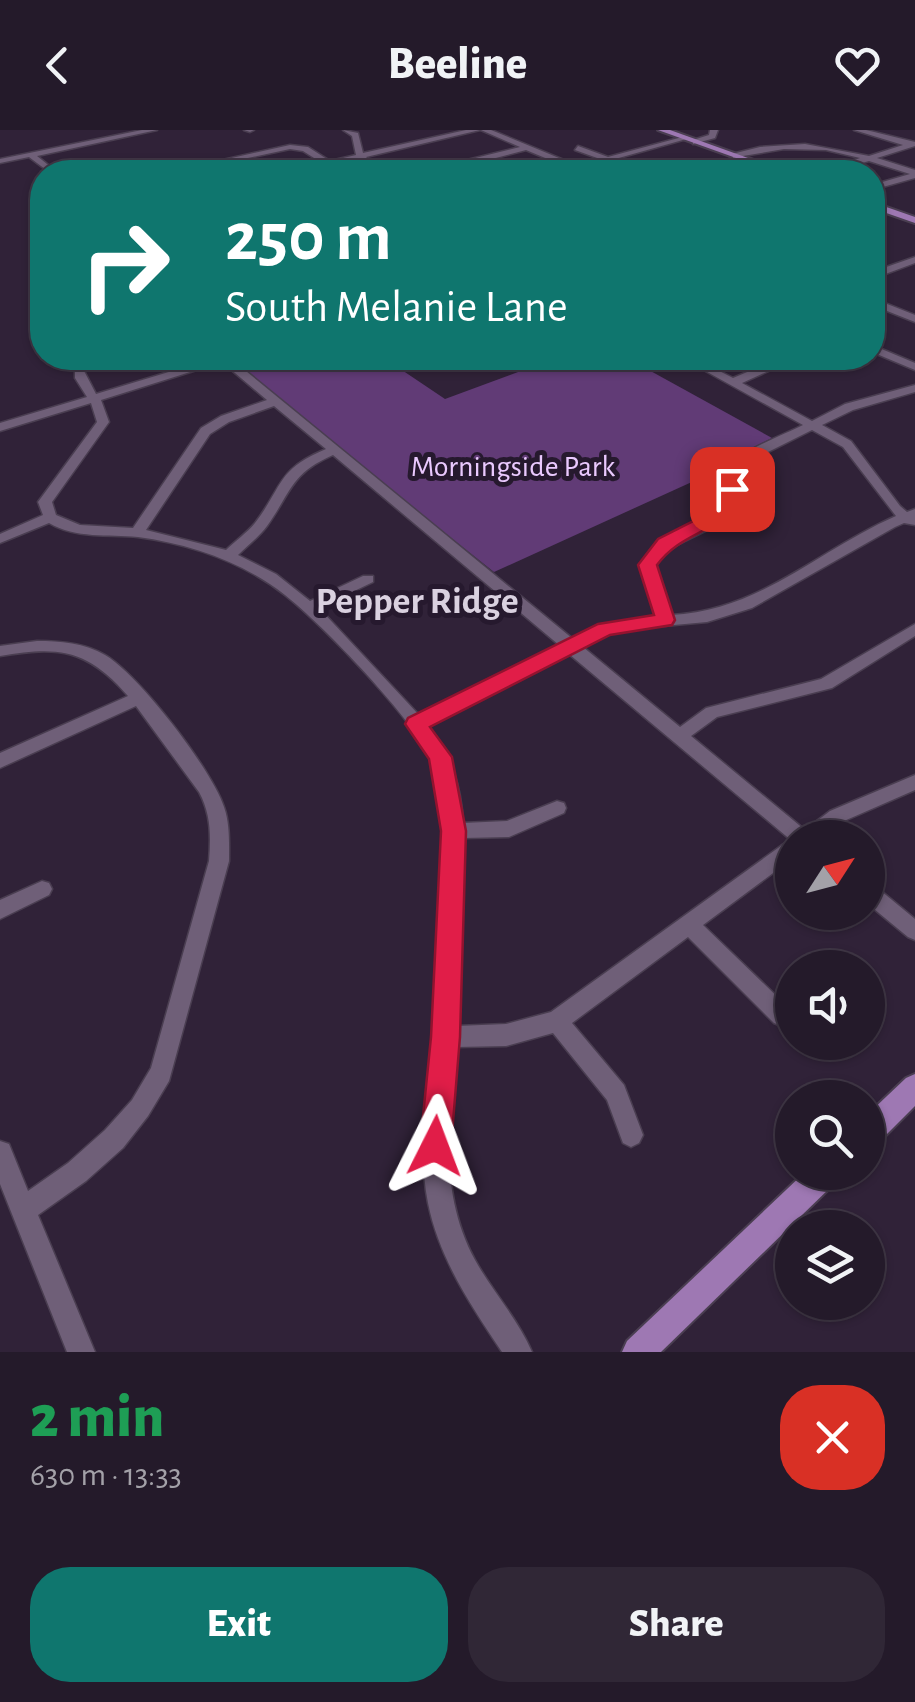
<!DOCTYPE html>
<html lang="en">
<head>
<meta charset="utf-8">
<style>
	body { margin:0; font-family:"Alegreya Sans",sans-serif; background:#302736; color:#f1f3f6; height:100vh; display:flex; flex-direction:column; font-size:38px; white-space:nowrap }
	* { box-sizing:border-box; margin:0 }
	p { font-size:32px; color:#a3a1a8 }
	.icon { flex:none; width:55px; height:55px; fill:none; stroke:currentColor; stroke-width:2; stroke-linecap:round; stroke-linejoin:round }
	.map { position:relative; height:1222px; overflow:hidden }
	.sheet { display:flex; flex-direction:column; background:#241a2a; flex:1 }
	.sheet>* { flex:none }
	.guide { position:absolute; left:30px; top:30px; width:855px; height:210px; border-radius:40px; box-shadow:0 2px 8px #0004,0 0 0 2px #413847; background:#0f766e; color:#fff; overflow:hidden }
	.needle { width:65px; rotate:54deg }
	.controls { position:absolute; left:775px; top:690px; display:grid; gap:20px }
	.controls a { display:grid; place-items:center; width:110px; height:110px; border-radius:50%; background:#241a2a; box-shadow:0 2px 8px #0004,0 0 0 2px #413847; font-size:50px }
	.pin { position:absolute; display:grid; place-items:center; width:85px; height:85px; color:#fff; margin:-42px; border-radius:20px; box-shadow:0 5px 15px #0006 }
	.me { position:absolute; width:110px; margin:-55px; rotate:3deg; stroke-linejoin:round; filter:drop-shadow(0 0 8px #0008) }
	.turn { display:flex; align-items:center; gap:35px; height:210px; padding:0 30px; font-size:45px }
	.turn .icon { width:130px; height:130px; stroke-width:2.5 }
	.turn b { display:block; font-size:70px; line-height:85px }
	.round { display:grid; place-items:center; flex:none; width:105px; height:105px; border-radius:40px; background:#302736 }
	.headline { display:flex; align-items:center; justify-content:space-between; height:170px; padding:0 30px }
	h1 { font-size:60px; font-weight:800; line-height:75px; color:#1e9e55 }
	.action { display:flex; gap:20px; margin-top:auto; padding:20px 30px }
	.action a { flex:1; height:115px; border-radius:40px; background:#0f766e; color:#fff; font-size:40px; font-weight:800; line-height:115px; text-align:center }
	.action a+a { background:#302736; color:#f1f3f6 }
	header { display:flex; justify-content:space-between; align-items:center; height:130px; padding:0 30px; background:#241a2a; font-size:45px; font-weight:800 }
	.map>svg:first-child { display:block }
</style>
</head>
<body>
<header><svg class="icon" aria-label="back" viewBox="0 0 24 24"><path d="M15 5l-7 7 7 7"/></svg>Beeline<svg class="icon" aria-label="heart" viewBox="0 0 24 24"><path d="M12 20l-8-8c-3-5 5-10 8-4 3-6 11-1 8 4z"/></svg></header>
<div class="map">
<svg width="915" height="1222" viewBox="0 0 915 1222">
	<rect width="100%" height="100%" fill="#302238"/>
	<path fill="#613b76" d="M 224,228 L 286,228 L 305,241 L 347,228 L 384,228 L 445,269 L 556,228 L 627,228 L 772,308 L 732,328 L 727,336 L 494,442 Z"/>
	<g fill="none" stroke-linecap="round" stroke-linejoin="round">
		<g stroke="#4a3e51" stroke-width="3">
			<g id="minor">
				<path d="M 142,0 L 157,0 L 37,26 L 57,42 L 49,42 L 29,27 L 0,33 L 0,29 Z"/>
				<path d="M 244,0 L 254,0 L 250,2 Z"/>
				<path d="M 343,0 L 358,3 L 363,23 L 466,0 L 480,0 L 366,27 L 382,42 L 374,42 L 359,29 L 300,42 L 288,42 L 322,33 L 303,21 L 290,19 L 182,42 L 169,42 L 290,15 L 308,17 L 330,31 L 356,25 L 352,6 Z"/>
				<path d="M 481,0 L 491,0 L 576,35 L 600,29 L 575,20 L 578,16 L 608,27 L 686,6 L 690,8 L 583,38 L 589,42 L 579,42 L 526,20 L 469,35 L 463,42 L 455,42 L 463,31 L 520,17 Z"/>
				<path d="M 710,0 L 718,0 L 715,8 L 693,14 L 693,10 L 709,5 Z"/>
				<path d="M 854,0 L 866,0 L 915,12 L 915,16 L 877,28 L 915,40 L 915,48 L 872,60 L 872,55 L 910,44 L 869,31 L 830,42 L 819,42 L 860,28 L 826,20 L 784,19 L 743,26 L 744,30 L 699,42 L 688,42 L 733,28 L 732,24 L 760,17 L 805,14 L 869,26 L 903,15 Z"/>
				<path d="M 915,127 L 915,133 L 872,149 L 872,142 Z"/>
				<path d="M 872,168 L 915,185 L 915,192 L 872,175 Z"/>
				<path d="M 872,215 L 915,233 L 915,240 L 872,222 Z"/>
				<path d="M 215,228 L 230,228 L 573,509 L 605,494 L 656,486 L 640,435 C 664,399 690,406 715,381 C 727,369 723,352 729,338 C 736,322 786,304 803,295 L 682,228 L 694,228 L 733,248 L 776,230 L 784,230 L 784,234 L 742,253 L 812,291 L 845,274 L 915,255 L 915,262 L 853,280 L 822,295 L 851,311 L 900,376 L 907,382 L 915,379 L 915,395 L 904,393 L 895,397 L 752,478 L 707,492 L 619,500 L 583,517 L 680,597 L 706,578 L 821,549 L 915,494 L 915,506 L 832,558 L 717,587 L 691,606 L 805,700 L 830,681 L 915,645 L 915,660 L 844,691 L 823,708 L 792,708 L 792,711 L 569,524 L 428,596 C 451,626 461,655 463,693 L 507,691 L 557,671 L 564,673 L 566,678 L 564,683 L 509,707 L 463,708 L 457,896 L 506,894 L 551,882 L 785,713 L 792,711 L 792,729 L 703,795 L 790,879 L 792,885 L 790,893 L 782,896 L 774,893 L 688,807 L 572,893 L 624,955 L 643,1005 L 639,1013 L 631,1017 L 623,1013 L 607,970 L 553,903 L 506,916 L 456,917 C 449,990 438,1062 475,1130 C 492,1161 518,1189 532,1222 L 502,1222 C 471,1176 439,1128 428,1073 C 416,1013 430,952 436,892 C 439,851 439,811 441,770 C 443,726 451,677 434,635 C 418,593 322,494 285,465 C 243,432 190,414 138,407 C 108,404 76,409 49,393 L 0,413 L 0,404 L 43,385 L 38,372 L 97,292 L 91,273 L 0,301 L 0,293 L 87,267 L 75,248 L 75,239 L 83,239 L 96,264 ZM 222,232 L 267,270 L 221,286 L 201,298 L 133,398 L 80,395 L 56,385 L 52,372 L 109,292 L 101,270 ZM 274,276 L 326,319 C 276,340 284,355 255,393 C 247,403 235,411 226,420 L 146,400 L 210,304 L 229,292 ZM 812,300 L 843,317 L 896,386 C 818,420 760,481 671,485 L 654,435 C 673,407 712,407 731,380 C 740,367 738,349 744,334 ZM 333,325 L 559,515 L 419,585 L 319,478 L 373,452 L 373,446 L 363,446 L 310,471 L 276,444 L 238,425 C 247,416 259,407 267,396 C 292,361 290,344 333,325 Z"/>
				<path d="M 37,511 C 60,511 85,513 105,525 C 139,545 212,640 224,677 C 230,694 229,713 229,731 L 169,951 L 148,986 L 123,1018 L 86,1051 L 38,1085 L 95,1222 L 67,1222 L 0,1054 L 0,1011 L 9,1014 L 28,1061 L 68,1033 L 105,1000 L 132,970 L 151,938 L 209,731 C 211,706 211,684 199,662 L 136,576 L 0,638 L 0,623 L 128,566 C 87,519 59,516 0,526 L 0,516 Z"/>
				<path d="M 42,751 L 49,753 L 52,759 L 49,765 L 0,789 L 0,770 Z"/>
				<path d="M 868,754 L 875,756 L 915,789 L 915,810 L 908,807 L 868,774 Z"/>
			</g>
		</g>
		<g stroke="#4a3e51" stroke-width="4">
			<g id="major">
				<path d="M 658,0 L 670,0 L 787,42 L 775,42 Z"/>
				<path d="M 872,72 L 915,87 L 915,93 L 872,78 Z"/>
				<path d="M 915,944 L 915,976 L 878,1013 L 868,1017 L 868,984 L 906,948 Z"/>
				<path d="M 805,1042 L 840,1042 L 836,1052 L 661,1222 L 622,1222 L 627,1211 Z"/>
			</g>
		</g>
		<use href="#minor" fill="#6f5f78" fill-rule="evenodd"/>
		<use href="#major" fill="#9e78b3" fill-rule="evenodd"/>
	</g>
	<path fill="#e11d48" stroke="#92132f" stroke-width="2.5" d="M 732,354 L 740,359 C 727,405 685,397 657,435 L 675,490 L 672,495 L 610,505 L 430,597 L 452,627 L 466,701 L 460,907 L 451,1016 L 446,1027 L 435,1031 L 424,1027 L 420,1016 L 431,907 L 441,701 L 429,629 L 405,594 L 408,588 L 598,494 L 654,485 L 638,435 L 658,409 L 711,382 L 725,355 Z"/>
	<g text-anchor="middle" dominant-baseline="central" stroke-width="10" stroke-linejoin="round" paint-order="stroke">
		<g font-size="30" fill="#eac9fe" stroke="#26192e">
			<text x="513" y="337">Morningside Park</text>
		</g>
		<g font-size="38" font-weight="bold" fill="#dad1e0" stroke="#26192e">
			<text x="417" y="472">Pepper Ridge</text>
		</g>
	</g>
</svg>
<div class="controls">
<a><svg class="needle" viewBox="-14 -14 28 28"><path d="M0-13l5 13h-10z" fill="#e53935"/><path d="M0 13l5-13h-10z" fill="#a3a1a8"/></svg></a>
<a><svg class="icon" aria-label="sound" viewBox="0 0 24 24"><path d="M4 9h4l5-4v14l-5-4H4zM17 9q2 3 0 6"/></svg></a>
<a><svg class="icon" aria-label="search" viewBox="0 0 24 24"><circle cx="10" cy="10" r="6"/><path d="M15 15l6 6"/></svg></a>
<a><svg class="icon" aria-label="layers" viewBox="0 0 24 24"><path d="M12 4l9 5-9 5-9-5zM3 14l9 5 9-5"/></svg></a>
</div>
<div class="pin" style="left:732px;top:359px;background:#d93025"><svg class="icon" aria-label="arrive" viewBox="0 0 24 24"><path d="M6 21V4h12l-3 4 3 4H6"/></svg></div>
<svg class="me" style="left:435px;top:1016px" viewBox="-20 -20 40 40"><path d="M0-17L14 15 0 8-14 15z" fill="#e11d48" stroke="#fff" stroke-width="4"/></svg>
<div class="guide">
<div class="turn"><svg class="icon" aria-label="right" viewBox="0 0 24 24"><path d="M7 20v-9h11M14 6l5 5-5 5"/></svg><div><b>250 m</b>South Melanie Lane</div></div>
</div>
</div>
<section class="sheet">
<div class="headline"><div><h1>2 min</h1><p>630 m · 13:33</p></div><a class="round" style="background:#d93025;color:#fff"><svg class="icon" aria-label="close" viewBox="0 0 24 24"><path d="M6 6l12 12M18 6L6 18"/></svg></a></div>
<div class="action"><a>Exit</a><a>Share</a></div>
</section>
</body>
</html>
